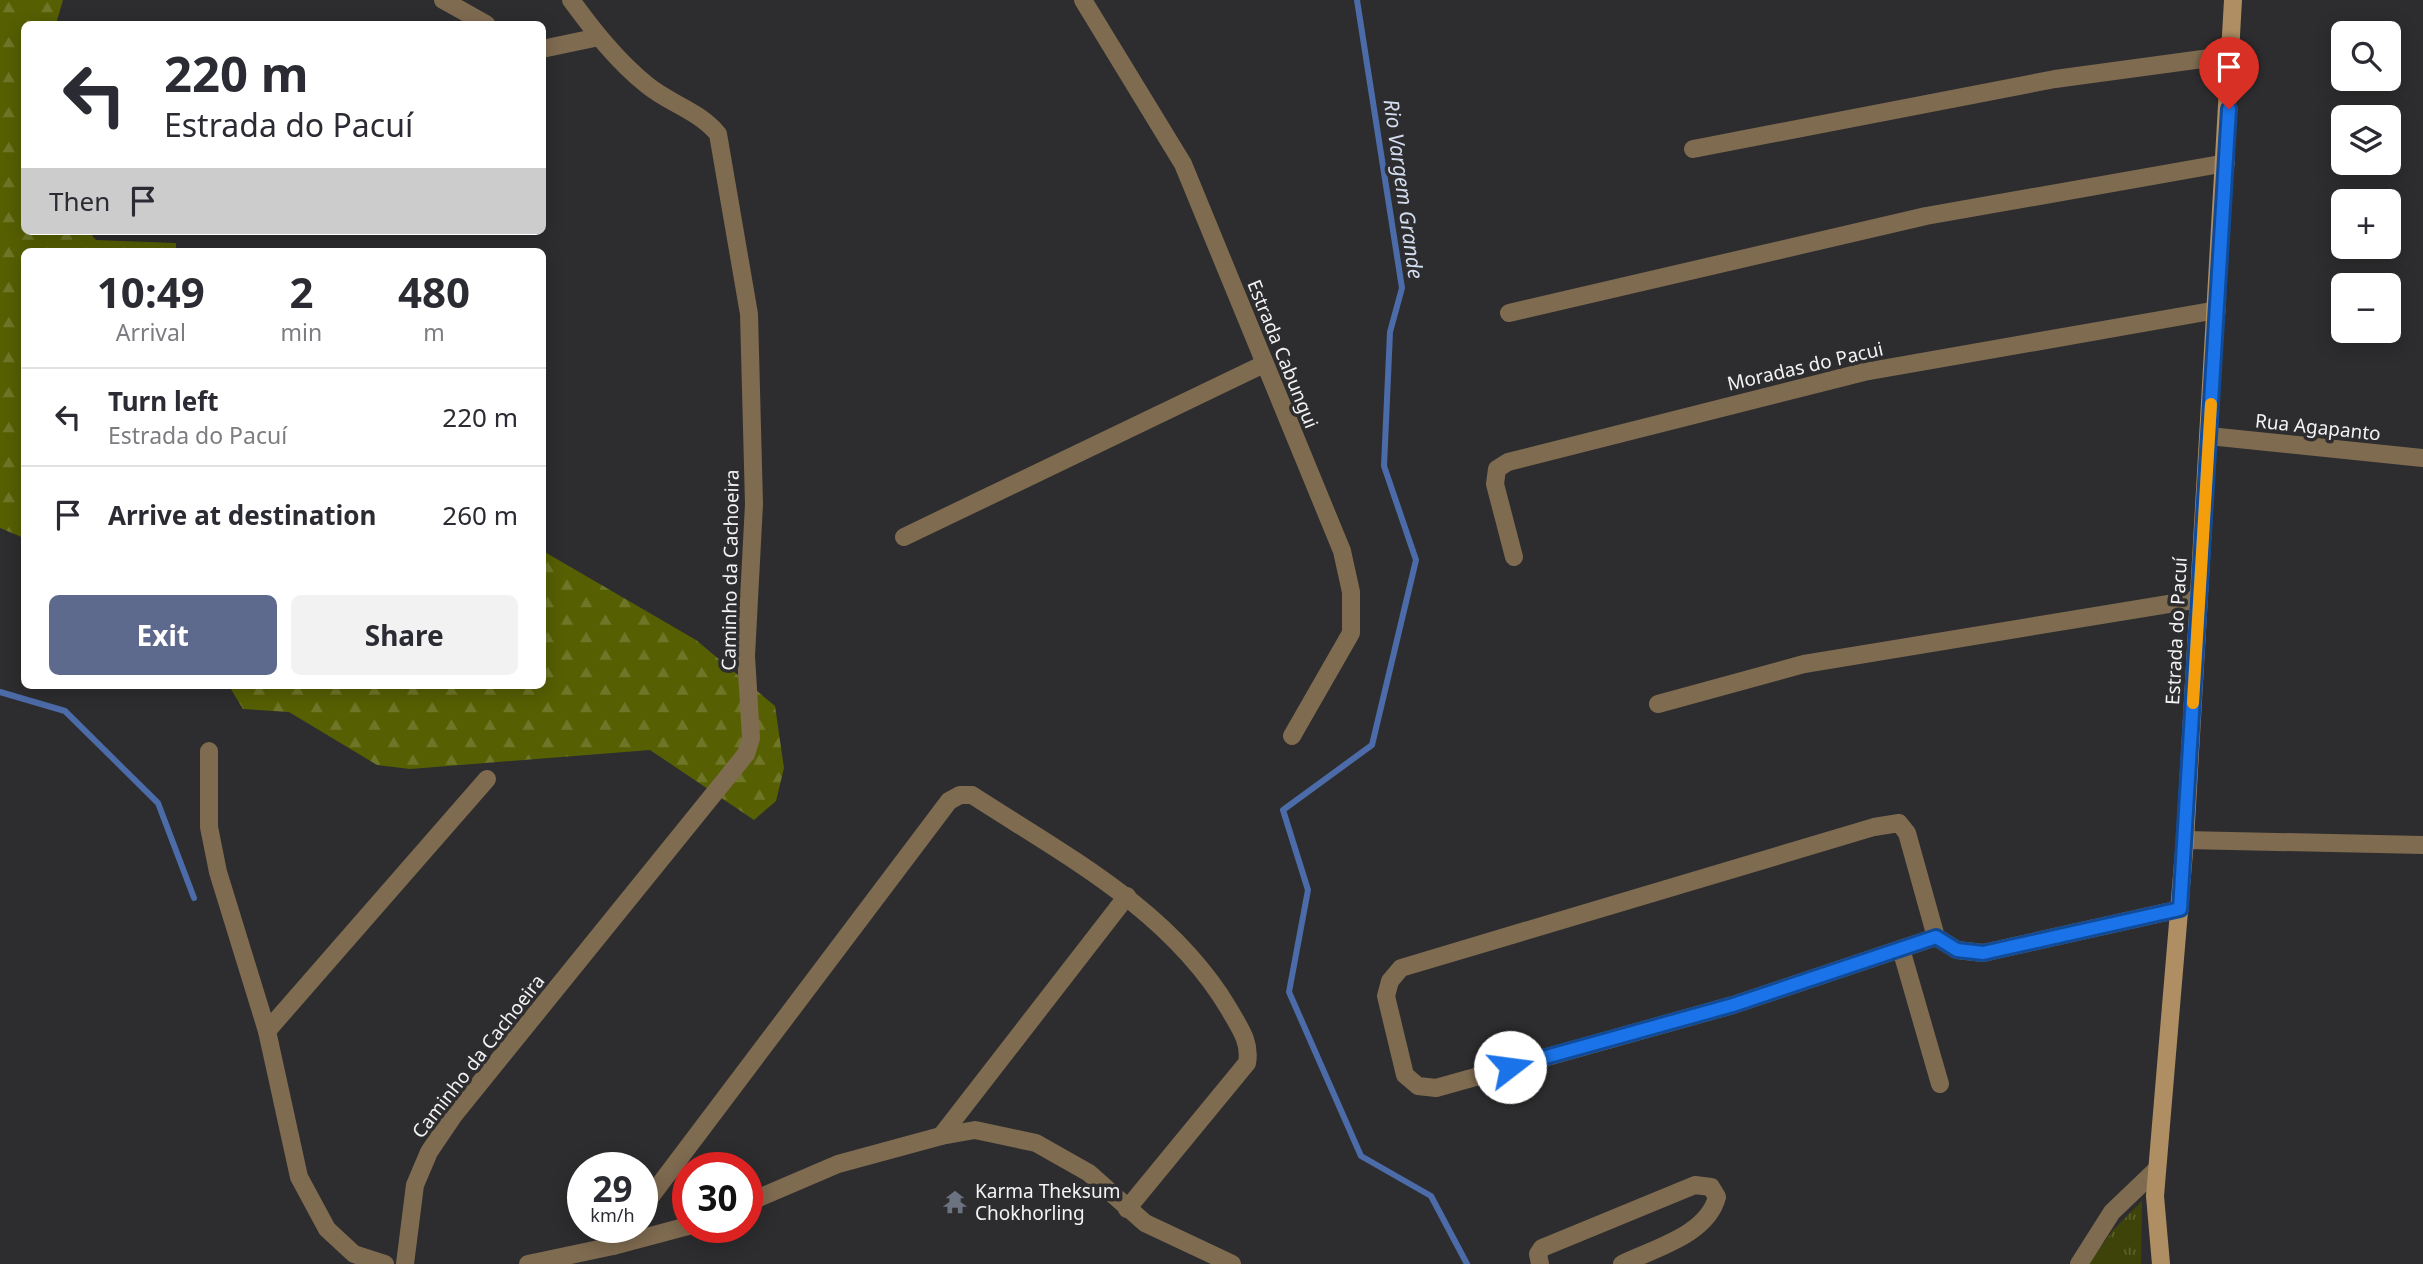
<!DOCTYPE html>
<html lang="en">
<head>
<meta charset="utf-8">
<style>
	body { margin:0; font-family:"Noto Sans",sans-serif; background:#f2f2f3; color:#2b2b33; height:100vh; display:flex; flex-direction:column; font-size:26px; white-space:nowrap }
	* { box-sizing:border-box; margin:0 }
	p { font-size:23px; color:#7c7c81 }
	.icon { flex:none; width:38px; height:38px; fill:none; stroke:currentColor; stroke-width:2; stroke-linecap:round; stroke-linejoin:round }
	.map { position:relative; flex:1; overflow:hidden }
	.details { position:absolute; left:21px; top:248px; width:525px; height:441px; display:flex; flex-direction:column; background:#fff; border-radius:10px; box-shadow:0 4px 18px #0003 }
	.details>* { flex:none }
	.top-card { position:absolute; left:21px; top:21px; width:525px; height:214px; border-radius:10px; box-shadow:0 4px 18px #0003; background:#fff; color:#2b2b33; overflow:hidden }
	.controls { position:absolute; left:2331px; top:21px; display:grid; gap:14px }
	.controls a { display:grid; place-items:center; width:70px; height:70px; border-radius:10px; background:#fff; box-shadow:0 4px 18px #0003; font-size:35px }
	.speed { position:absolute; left:567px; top:1152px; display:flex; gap:14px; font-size:35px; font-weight:700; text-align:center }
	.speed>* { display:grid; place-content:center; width:91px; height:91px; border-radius:50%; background:#fff; box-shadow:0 4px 18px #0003; line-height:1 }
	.speed small { font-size:18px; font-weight:400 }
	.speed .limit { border:10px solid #d22; background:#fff; color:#111 }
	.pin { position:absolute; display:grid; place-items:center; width:60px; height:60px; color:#fff; margin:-72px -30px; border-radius:50% 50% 50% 0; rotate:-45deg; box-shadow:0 0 7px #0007 }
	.pin .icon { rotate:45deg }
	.me { position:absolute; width:77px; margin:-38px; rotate:75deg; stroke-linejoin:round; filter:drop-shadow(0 0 5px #0008) }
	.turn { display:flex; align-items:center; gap:24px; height:147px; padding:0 28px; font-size:32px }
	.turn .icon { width:91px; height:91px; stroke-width:2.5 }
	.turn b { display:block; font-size:49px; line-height:60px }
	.then { display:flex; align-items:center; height:66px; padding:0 28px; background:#0003; gap:14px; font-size:26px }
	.eta { display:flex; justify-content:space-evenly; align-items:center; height:119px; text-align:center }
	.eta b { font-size:42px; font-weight:700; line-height:49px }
	.primary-button { display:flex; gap:14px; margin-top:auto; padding:14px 28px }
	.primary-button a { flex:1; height:80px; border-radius:10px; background:#5e698e; color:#fff; font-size:28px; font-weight:700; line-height:80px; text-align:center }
	.primary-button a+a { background:#f2f2f3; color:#2b2b33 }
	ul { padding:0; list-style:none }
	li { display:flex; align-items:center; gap:21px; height:98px; padding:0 28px; border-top:2px solid #e1e1e2 }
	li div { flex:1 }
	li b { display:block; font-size:26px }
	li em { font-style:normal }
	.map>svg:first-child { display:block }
</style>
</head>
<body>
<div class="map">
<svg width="2423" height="1264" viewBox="0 0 2423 1264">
	<defs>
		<pattern id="forest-firs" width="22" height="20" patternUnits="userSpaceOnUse" patternTransform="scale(1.75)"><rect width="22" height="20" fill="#565f02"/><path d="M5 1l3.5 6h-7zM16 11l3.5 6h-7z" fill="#6f7628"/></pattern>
		<pattern id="park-tufts" width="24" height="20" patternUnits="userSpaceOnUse" patternTransform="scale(1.75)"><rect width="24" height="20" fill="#3e4409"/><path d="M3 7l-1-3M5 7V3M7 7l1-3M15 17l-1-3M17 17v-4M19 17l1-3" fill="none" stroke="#5a5f2d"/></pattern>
	</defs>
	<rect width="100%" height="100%" fill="#2d2d2f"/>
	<g fill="url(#forest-firs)">
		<path d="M 0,0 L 63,0 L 56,24 L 24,24 L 24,231 L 88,231 L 96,240 L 176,243 L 176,252 L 24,252 L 24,538 L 0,528 Z"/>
		<path d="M 543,551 L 696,640 L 775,706 L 784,768 L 776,801 L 754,820 L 650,750 L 410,769 L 377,765 L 289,712 L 243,709 L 229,686 L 542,686 Z"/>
	</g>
	<path fill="url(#park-tufts)" d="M 2142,1201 L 2141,1264 L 2088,1264 L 2114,1229 Z"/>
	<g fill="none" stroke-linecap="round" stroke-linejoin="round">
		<g stroke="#4c6ba9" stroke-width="6">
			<path d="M 1357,0 L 1402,288 L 1390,332 L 1384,466 L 1416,560 L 1372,745 L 1283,810 L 1308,890 L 1289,992 L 1361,1156 L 1431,1196 L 1467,1264"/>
			<path d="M 0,692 L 65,711 L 158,803 L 194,898"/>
		</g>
		<g stroke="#7f6b50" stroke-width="18">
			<path d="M 443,0 L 486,24"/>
			<path d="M 1083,0 L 1183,164 L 1342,551 L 1351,592 L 1351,633 L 1292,736"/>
			<path d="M 542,49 L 599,37"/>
			<path d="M 1693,149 L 2055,79 L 2232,55"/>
			<path d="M 1509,313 L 1926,216 L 2226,163"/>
			<path d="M 2209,436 L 2423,458"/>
			<path d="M 904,537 L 1264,364"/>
			<path d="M 1514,557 L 1495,484 L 1497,469 L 1508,462 L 1864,372 L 2217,310"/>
			<path d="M 1658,704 L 1804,664 L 2199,599"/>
			<path d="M 209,751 L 209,827 L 218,872 L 267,1031 L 299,1177 L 327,1229 L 354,1254 L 385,1264"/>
			<path d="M 2185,840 L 2423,845"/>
			<path d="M 1936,937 L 1733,1005 L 1436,1088 L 1418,1086 L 1405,1075 L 1386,996 L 1390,981 L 1401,968 L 1874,827 L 1899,823 L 1907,833 L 1936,937 L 1957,950 L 1983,953 L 2180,909"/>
			<path d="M 1901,949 L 1940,1084"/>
			<path d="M 267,1031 L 487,779"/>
			<path d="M 941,1136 L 1127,896"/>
			<path d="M 747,1203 L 838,1164 L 941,1136 L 975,1130 L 1036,1143 L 1089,1173 L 1145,1223 L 1232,1264"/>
			<path d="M 642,1208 L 949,801 L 960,795 L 972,795 C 1066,856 1170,910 1229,1009 C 1239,1027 1251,1042 1247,1063 L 1127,1209"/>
			<path d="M 613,1246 L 628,1227"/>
			<path d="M 405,1264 L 415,1185 L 429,1152 L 454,1115 L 746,754 L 751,738 L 746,656 L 754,504 L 749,314 L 718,134 C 698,110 670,104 647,85 C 617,61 593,30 571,0"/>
			<path d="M 528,1264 L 613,1246 L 688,1226"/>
			<path d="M 1540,1264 L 1538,1254 L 1542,1248 L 1695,1185 L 1711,1187 L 1717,1197 C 1707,1235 1655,1248 1622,1264"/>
			<path d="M 2079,1264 L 2112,1212 L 2157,1169"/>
		</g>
		<path stroke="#ae8e62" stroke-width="18" d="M 2161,1264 L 2155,1196 L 2185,840 L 2233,0"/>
	</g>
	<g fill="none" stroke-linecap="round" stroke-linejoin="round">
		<g stroke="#114b97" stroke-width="18">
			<path id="route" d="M 1510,1067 L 1733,1005 L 1936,937 L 1957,950 L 1983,953 L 2180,909 L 2229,109"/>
		</g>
		<use href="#route" stroke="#1a73e8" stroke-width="12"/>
		<path stroke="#f59e0b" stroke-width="12" d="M 2193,703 L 2211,404"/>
	</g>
	<defs>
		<g id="temple-bare" transform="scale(1.89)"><path d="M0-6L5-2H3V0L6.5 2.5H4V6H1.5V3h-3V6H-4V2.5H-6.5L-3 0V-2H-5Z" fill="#6b7280" stroke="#2d2d2f" stroke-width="2.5" paint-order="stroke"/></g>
	</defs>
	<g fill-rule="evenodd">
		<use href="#temple-bare" x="955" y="1202"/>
	</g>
	<g text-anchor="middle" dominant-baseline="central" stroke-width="7" stroke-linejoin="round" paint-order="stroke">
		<g font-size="19" fill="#f3f3f5" stroke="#2d2d2f">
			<text transform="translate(1283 354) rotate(68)">Estrada Cabungui</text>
			<text transform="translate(1805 366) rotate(-13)">Moradas do Pacui</text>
			<text transform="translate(2318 427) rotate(6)">Rua Agapanto</text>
			<text transform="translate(730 570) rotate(-89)">Caminho da Cachoeira</text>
			<text transform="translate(2176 631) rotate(-87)">Estrada do Pacuí</text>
			<text transform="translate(478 1056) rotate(-52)">Caminho da Cachoeira</text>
		</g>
		<g font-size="19" fill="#f3f3f5" stroke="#2d2d2f" text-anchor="start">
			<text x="975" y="1191">Karma Theksum<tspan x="975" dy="22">Chokhorling</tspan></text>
		</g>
		<g font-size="21" font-style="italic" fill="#d3dcee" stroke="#2d2d2f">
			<text transform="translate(1404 189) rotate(82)">Rio Vargem Grande</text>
		</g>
	</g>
</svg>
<div class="controls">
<a><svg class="icon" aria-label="search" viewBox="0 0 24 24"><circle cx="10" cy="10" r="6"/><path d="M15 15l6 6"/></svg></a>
<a><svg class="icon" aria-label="layers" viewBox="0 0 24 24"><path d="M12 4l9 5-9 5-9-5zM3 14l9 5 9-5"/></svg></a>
<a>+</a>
<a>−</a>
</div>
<div class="speed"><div>29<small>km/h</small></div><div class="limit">30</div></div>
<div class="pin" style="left:2229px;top:109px;background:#d93025"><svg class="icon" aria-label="arrive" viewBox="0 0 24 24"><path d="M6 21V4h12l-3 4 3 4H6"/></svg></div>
<svg class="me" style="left:1510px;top:1067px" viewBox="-20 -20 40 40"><circle r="19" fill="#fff"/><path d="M0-13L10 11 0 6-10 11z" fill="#1a73e8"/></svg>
<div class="top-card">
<div class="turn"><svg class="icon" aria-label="left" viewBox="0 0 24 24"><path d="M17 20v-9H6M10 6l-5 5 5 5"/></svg><div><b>220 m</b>Estrada do Pacuí</div></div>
<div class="then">Then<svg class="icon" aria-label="arrive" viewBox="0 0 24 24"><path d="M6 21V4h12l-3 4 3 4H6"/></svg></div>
</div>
<section class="details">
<div class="eta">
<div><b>10:49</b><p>Arrival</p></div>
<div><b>2</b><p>min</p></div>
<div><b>480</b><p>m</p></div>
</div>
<ul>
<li><svg class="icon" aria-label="left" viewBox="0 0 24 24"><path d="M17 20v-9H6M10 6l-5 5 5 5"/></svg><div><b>Turn left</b><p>Estrada do Pacuí</p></div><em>220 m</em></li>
<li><svg class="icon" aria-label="arrive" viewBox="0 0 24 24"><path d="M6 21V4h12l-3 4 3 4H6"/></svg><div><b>Arrive at destination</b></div><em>260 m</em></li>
</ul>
<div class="primary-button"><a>Exit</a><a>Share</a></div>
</section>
</div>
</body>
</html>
